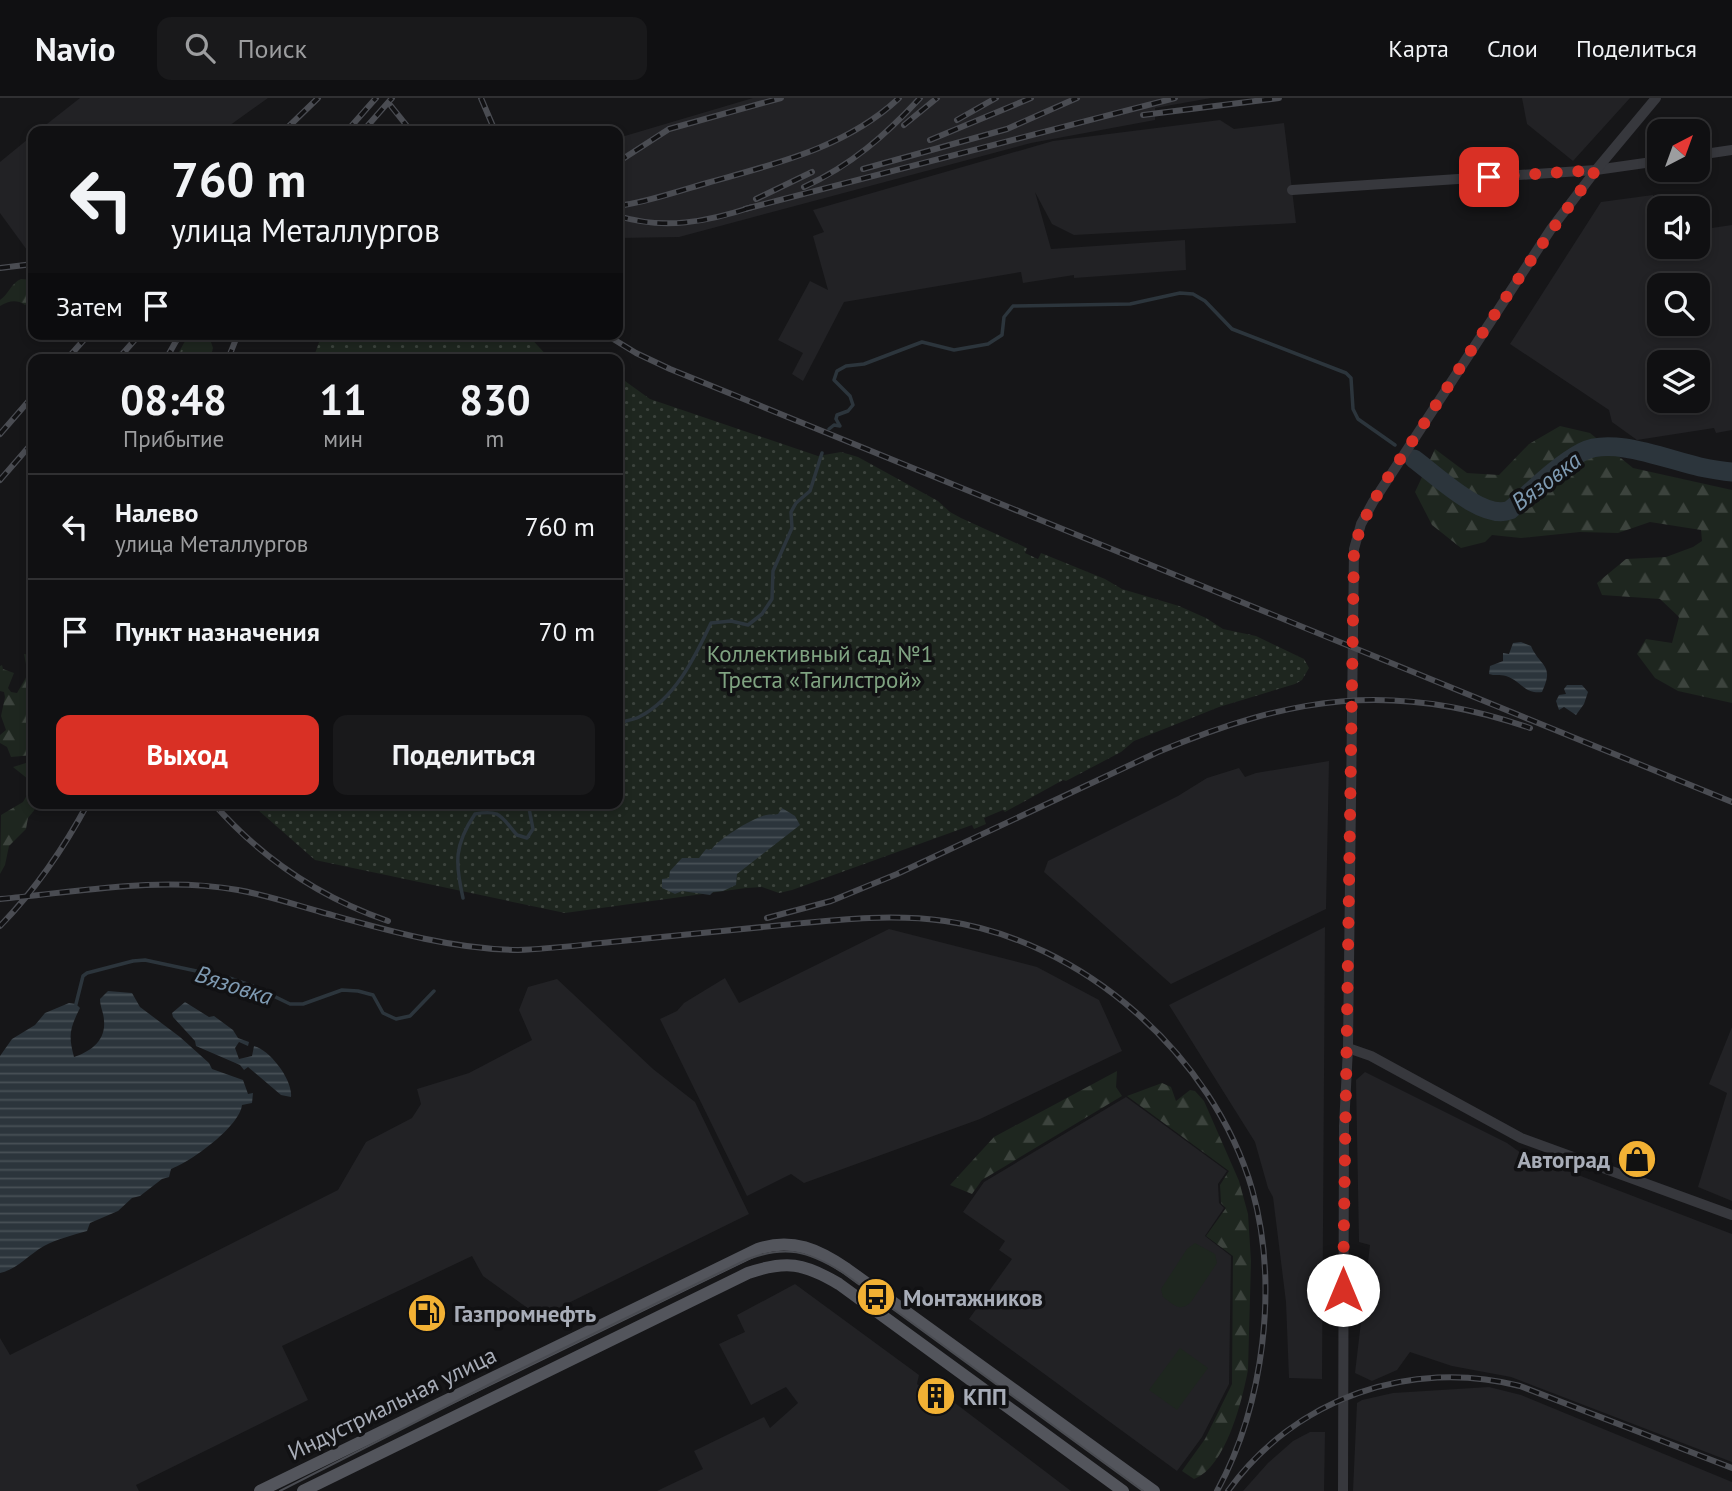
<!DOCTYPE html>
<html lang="ru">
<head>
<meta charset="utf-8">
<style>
	body { margin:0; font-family:"PT Sans",sans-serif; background:#19191b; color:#f1f3f6; height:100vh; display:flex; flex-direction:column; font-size:26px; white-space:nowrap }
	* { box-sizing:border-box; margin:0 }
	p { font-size:23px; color:#9c9d9f }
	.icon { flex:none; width:38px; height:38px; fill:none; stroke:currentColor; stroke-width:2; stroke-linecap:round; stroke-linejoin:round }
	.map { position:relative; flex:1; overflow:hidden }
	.drawer { position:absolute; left:28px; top:256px; width:595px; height:455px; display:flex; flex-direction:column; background:#101012; border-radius:14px; box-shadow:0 4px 10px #0003,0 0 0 2px #303032 }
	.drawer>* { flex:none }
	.hud { position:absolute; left:28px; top:28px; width:595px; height:214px; border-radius:14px; box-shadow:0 4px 10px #0003,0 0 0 2px #303032; background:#101012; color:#f1f3f6; overflow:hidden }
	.needle { width:46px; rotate:41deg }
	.controls { position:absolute; left:1647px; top:21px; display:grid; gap:14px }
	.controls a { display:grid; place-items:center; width:63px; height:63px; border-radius:14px; background:#101012; box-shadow:0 4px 10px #0003,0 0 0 2px #303032; font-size:35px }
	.pin { position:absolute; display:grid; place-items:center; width:60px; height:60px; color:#fff; margin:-30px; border-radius:14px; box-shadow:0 4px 10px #0006 }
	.me { position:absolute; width:77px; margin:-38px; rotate:0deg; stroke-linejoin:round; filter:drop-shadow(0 0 5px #0008) }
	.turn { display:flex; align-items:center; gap:24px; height:147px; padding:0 28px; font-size:32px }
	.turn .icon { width:91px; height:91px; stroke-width:2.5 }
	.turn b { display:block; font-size:49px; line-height:60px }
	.then { display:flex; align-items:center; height:66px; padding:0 28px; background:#0003; gap:14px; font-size:26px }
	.eta { display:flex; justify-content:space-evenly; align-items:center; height:119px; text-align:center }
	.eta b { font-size:42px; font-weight:700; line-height:49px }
	.action { display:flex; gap:14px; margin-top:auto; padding:14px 28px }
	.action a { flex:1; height:80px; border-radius:14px; background:#d93025; color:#fff; font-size:28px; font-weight:700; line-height:80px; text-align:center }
	.action a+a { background:#19191b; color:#f1f3f6 }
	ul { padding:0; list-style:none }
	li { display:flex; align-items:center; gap:21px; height:105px; padding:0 28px; border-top:2px solid #303032 }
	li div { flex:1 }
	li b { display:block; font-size:26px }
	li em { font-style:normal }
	header { display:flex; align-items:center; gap:42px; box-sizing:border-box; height:98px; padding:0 35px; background:#101012; border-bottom:2px solid #303032 }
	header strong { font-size:33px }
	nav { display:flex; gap:38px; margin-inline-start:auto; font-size:24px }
	.search { width:490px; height:63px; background:#19191b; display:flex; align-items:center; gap:18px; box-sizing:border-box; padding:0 24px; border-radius:14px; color:#9c9d9f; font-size:26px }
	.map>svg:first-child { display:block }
</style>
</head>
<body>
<header>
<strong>Navio</strong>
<div class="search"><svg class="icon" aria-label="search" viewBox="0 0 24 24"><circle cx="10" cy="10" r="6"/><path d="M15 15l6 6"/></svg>Поиск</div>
<nav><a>Карта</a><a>Слои</a><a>Поделиться</a></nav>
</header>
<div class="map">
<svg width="1732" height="1393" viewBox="0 0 1732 1393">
	<defs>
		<pattern id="grass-tufts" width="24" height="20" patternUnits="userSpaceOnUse" patternTransform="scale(1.75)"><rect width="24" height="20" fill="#1e261f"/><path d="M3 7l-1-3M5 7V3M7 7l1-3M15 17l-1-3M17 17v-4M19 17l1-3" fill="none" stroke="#3c433d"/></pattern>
		<pattern id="forest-firs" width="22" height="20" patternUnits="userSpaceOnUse" patternTransform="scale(1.75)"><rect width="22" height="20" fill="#1e261f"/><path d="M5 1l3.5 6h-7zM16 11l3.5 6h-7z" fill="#3c433d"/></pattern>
		<pattern id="garden-dots" width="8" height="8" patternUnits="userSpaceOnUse" patternTransform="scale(1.75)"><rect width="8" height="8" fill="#1e261f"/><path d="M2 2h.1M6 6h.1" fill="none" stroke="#3c433d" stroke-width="1.8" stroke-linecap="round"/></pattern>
		<pattern id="water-rules" width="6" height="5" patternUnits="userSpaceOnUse" patternTransform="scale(1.75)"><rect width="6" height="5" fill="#2c353c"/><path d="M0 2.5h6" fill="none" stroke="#485056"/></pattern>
	</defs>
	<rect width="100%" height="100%" fill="#161618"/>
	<g fill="#222225" fill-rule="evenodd">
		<path d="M 80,0 L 268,0 L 222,33 L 38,33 Z"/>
		<path d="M 753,0 L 1211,0 L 1155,10 L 1155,22 L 1031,45 L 679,139 L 618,140 L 618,40 Z"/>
		<path d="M 1522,0 L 1630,0 L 1573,63 L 1527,26 Z"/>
		<path d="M 1220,22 L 1234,31 L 1284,25 L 1296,125 L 1074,137 L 1052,126 L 1035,94 L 1051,151 L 1185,142 L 1186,172 L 1074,180 L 1074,177 L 1023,185 L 1021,174 L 844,204 L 803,283 L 792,276 L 803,255 L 778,242 L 810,183 L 828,192 L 813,138 L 824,134 L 813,112 L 1053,43 Z"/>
		<path d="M 33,37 L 33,153 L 27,152 L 0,115 L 0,64 Z"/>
		<path d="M 1653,97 L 1659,125 L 1659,149 L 1698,149 L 1698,132 L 1732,127 L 1732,332 L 1716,335 L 1714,330 L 1637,342 L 1612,324 L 1609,312 L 1510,246 L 1601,104 ZM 1659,187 L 1698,187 L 1698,226 L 1659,226 ZM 1659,264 L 1698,264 L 1698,303 L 1659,303 Z"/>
		<path d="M 1329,663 L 1326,811 L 1171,886 L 1044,774 L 1048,763 L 1178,698 L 1207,680 L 1239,670 L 1245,679 L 1256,675 Z"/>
		<path d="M 1325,829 L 1322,1281 L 1289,1280 L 1286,1204 L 1273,1099 L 1268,1090 L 1255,1044 L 1169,907 Z"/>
		<path d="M 889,831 L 1037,869 L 1099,902 L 1122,953 L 980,1021 L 804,1085 L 791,1076 L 747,1098 L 660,921 L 677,913 L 684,905 L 725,880 L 739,905 Z"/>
		<path d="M 557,881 L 653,971 L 695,1004 L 749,1116 L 540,1219 L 483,1178 L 472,1158 L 282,1248 L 308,1302 L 136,1387 L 139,1393 L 0,1393 L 0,1240 L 10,1257 L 338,1092 L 366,1044 L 412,1020 L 421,1006 L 417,991 L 469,975 L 532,942 L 519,912 L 528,889 Z"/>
		<path d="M 1732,929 L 1732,1103 L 1698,1089 L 1727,995 L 1709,986 Z"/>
		<path d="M 1365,974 L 1507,1045 L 1521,1055 L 1732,1136 L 1732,1364 L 1511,1279 L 1452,1268 L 1410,1254 L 1397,1272 L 1372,1283 L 1355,1275 L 1370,1147 L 1359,1144 L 1356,982 Z"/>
		<path d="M 1126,999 L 1227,1073 L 1218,1086 L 1219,1105 L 1224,1110 L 1205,1138 L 1231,1158 L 1229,1286 L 1202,1339 L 1177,1373 L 969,1221 L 1012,1161 L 999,1152 L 1005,1143 L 963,1114 L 984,1084 Z"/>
		<path d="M 795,1186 L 919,1277 L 917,1286 L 929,1295 L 934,1290 L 939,1289 L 943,1296 L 1071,1393 L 657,1393 L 703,1371 L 694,1353 L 764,1319 L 770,1330 L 798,1305 L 786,1289 L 751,1307 L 719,1246 L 745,1234 L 737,1217 Z"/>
		<path d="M 1489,1289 L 1521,1297 L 1732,1384 L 1732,1393 L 1353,1393 L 1357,1305 L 1362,1302 L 1393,1295 Z"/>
		<path d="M 1310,1334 L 1325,1334 L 1324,1393 L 1243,1393 L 1268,1365 L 1293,1343 Z"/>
	</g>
	<path fill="url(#grass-tufts)" d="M 189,236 L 218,236 L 211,244 L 213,250 L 210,261 L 175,261 Z"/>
	<g fill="url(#forest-firs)">
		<path d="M 21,181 L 33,182 L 33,202 L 25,207 C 16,201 9,203 0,208 L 0,202 C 9,196 11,185 21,181 Z"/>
		<path d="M 1560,328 L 1590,335 L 1633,370 L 1732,392 L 1732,605 L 1678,593 L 1655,580 L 1637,556 L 1646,541 L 1672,545 L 1679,519 L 1660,501 L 1602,497 L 1597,485 L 1626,461 L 1666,459 L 1693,449 L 1702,443 L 1701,432 L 1650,424 L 1618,435 L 1580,434 L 1521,440 L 1492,437 L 1485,444 L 1461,450 L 1432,427 L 1415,394 L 1435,351 L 1467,375 L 1499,377 L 1529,346 Z"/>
		<path d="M 24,556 L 33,557 L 33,705 L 51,705 L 44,711 L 36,710 L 28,720 L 26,731 L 9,748 L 5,767 L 0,776 L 1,717 L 23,704 L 30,692 L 28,681 L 13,669 L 26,665 L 33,657 L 11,659 L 7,649 L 0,645 L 0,637 L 6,632 L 1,618 L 5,599 L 4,594 L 0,593 L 0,568 L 2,567 L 3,571 L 14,575 L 8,590 L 11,594 L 17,595 L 28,576 Z"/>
		<path d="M 1117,973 L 1116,989 L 1122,998 L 982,1082 L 972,1096 L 950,1087 L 994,1039 Z"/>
		<path d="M 1162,985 L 1171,989 L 1176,1003 L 1190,992 L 1195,993 L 1204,1003 L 1239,1083 L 1248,1116 L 1251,1163 L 1248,1272 C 1242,1303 1226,1369 1194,1381 L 1182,1373 L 1205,1341 L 1232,1286 L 1233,1158 L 1206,1138 L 1226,1110 L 1221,1105 L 1220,1087 L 1229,1073 L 1127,998 Z"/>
	</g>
	<g fill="url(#garden-dots)">
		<path d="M 322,236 L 527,236 L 550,261 L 313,261 Z"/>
		<path d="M 618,278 L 650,301 L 818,358 L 841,354 L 858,359 L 938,403 L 950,414 L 961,420 L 1027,450 L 1025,455 L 1038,461 L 1041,455 L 1105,481 L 1122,491 L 1179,508 L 1206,520 L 1223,531 L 1256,538 L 1304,561 L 1309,570 L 1302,582 L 1295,586 L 1219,609 L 1134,643 L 1121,654 L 1066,683 L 1063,682 L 1005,714 L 1003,712 L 984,720 L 986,726 L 974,731 L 972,727 L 792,792 L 779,795 L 762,789 L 746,790 L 565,815 L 315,762 L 250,705 L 618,705 Z"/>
	</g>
	<g fill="#1e261f">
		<path d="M 1195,1145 L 1215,1156 L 1217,1165 L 1191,1204 C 1180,1215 1173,1206 1163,1199 L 1161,1191 L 1187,1151 Z"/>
		<path d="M 1180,1250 L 1208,1270 L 1177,1312 L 1149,1292 Z"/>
	</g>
	<g fill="url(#water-rules)">
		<path d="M 1521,544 L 1531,548 C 1540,569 1555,566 1542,594 C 1524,596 1521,583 1506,578 C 1500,576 1494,578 1489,576 L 1490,568 L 1503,563 L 1503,555 L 1509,556 L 1513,545 Z"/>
		<path d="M 1567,587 L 1582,587 L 1588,594 L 1584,606 L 1576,617 L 1564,609 L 1559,612 L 1556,603 L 1559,597 L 1566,596 L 1564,591 Z"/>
		<path d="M 782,710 L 795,718 L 800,727 L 737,776 L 736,787 L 723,793 L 713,794 L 710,797 L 682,793 L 675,796 L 662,790 L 662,781 L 669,780 L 670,773 L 682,760 L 699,760 L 706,751 L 711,752 C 717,742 754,719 766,717 C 770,716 774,717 778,716 Z"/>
		<path d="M 108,893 L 132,895 L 140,909 L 180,939 L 209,965 L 212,971 L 243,982 L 248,996 L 253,995 L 252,1005 L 242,1007 C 240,1028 191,1064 171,1071 L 169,1079 L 162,1081 L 140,1098 L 132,1100 L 118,1113 L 90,1125 L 87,1133 C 73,1137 57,1141 44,1148 C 28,1157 18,1171 0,1175 L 0,958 L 12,941 L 35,927 L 45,915 L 69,905 L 76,906 L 80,910 C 70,930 68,937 74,959 C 90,954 106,943 104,923 C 104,915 100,909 100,901 Z"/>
		<path d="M 185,904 L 209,919 L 214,918 L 233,932 L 238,940 L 249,944 L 248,948 L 239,944 L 235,950 L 239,961 L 252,958 L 254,948 C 270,952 293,982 291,999 L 281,997 L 248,969 L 244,972 L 240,967 L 196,948 L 195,943 L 173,919 L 172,915 Z"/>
	</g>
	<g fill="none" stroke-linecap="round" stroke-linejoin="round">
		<g stroke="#2c353c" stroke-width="3.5">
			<path d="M 829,331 L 834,327 L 840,328 L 836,321 L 837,317 L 848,313 L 853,307 L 850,298 L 834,282 L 837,273 L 846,268 L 864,266 L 922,244 L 954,252 L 988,246 L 1002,237 L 1004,219 L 1013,208 L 1130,206 L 1180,195 L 1193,196 L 1205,203 L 1232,231 L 1346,275 L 1351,280 L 1353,311 L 1358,321 L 1395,347"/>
			<path d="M 618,625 C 624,623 633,622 639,619 C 675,601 695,559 711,525 L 731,523 L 748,527 L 762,516 L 772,501 L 773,473 L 792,430 L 791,414 L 796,405 L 810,393 L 822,355"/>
			<path d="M 463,800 C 455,765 454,747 475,716 C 501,711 501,719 517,737 L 527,740 L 533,731 L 528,705"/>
			<path d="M 76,906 L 83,878 L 87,875 L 133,863 L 145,862 L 229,880 L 253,888 L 290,906 L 303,906 L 342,892 L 358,893 L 373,897 L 383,915 L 396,921 L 410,918 L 434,893"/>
		</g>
		<path stroke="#2c353c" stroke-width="19" d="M 1414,361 C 1436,377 1483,423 1510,412 C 1533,392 1556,368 1582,354 C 1612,338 1668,362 1700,369 C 1710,371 1721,373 1732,374"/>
		<g stroke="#37383d" stroke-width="10">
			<path d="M 1698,57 L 1732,52"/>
			<path d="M 1292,92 L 1596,72 L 1659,63"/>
			<path d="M 1348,950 L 1371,958 L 1521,1040 L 1732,1117"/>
			<path d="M 1343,1393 L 1344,1028 L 1348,950 L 1354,451 L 1361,426 L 1373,404 L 1551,131 L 1596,72 L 1656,0"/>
		</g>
		<g stroke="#53555c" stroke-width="12">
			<path d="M 260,1393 L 758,1151 C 792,1139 819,1152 847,1171 L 1154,1393"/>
			<path d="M 303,1393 L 748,1175 C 786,1162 804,1165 839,1186 L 1123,1393"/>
		</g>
		<path stroke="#4a4c52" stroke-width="2" d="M 280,1393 L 506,1278 L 748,1161 C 786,1147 808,1153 842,1174 L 1143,1393"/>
		<g stroke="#4a4c52" stroke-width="6">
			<g id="rail">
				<path d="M 481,0 L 495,33"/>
				<path d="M 391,8 L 411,33"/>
				<path d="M 1143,17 L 1279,0"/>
				<path d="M 957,22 L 996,0"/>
				<path d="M 904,27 L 937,0"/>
				<path d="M 284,33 L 318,0"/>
				<path d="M 347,33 L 376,0"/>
				<path d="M 363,33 L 392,0"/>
				<path d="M 930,42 L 1031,0"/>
				<path d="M 618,64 L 669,31 L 781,0"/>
				<path d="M 863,71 L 1007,31 L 1077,0"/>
				<path d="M 804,89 C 850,68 886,37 920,0"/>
				<path d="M 756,101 L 812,74"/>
				<path d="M 618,108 C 648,104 678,93 707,85 C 774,66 846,50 899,0"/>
				<path d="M 745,111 L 1175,0"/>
				<path d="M 618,118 C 664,132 707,124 752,109"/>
				<path d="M 0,170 L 33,166"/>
				<path d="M 605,236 L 636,255 L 670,271 L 1732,704"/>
				<path d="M 67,261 L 89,236"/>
				<path d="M 118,261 L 140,236"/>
				<path d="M 166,261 L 180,236"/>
				<path d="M 228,261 L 238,236"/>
				<path d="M 0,336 L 33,298"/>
				<path d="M 0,382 L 33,344"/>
				<path d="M 213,705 C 261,760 319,799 388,823"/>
				<path d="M 0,801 C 78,794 160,778 238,792 C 266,797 293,806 321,814 C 386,832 450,851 518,852 C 549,851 580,847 611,844 C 672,838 732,832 793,826 C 844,821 894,816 945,823 C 1082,842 1213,957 1252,1091 C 1279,1186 1264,1307 1217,1393"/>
				<path d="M 767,820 L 831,803 L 897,776 L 1158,654 C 1289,599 1392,582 1530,630"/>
				<path d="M 0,828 C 35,792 64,750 88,705"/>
				<path d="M 1228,1393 C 1295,1300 1410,1260 1520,1288 L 1732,1370"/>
			</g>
		</g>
		<use href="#rail" stroke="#111113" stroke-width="3.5" stroke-dasharray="10" stroke-linecap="butt"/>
	</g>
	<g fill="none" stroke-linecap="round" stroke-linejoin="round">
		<path stroke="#d93025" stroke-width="12" stroke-dasharray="0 21.6" d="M 1343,1192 L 1354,451 C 1366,404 1401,362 1427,321 C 1481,237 1535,152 1596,72 L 1489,79"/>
	</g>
	<defs>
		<g id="shop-disc" transform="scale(2.0125)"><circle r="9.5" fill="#f2b134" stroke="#111113"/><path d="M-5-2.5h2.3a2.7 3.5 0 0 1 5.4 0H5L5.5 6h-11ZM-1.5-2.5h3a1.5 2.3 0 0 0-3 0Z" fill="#111"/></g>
		<g id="bus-disc" transform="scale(2.0125)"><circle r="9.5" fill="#f2b134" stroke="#111113"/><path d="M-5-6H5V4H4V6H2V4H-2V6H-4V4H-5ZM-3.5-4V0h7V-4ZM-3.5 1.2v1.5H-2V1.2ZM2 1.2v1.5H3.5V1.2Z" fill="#111"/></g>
		<g id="fuel-disc" transform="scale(2.0125)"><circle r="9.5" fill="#f2b134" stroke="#111113"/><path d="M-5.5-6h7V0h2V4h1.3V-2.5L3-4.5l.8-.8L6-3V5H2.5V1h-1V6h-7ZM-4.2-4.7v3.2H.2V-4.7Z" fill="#111"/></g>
		<g id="building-disc" transform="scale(2.0125)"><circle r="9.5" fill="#f2b134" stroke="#111113"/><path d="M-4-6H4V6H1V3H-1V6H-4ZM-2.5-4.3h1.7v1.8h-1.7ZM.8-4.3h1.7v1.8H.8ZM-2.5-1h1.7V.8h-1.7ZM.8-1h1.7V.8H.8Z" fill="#111"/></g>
	</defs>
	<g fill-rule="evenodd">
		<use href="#shop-disc" x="1637" y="1061"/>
		<use href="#bus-disc" x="876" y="1199"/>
		<use href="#fuel-disc" x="427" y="1215"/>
		<use href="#building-disc" x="936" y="1298"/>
	</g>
	<g text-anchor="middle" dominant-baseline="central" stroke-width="7" stroke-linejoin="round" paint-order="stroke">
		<g font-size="23" fill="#7fa381" stroke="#111113">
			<text x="820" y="555">Коллективный сад №1<tspan x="820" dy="26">Треста «Тагилстрой»</tspan></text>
		</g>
		<g font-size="23" font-weight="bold" fill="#a8adb8" stroke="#111113" text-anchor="start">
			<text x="1610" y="1061" text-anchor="end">Автоград</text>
			<text x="903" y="1199">Монтажников</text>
			<text x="454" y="1215">Газпромнефть</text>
			<text x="963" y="1298">КПП</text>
		</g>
		<g font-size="23" fill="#a8adb8" stroke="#111113">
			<text transform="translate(392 1305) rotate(-26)">Индустриальная улица</text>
		</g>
		<g font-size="24" font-style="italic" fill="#7f9bb3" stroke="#111113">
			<text transform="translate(1546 383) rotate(-37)">Вязовка</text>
			<text transform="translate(234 887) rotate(18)">Вязовка</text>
		</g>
	</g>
</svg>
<div class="controls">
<a><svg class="needle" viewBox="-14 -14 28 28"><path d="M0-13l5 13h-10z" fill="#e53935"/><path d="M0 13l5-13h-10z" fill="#9c9d9f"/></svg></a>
<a><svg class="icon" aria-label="sound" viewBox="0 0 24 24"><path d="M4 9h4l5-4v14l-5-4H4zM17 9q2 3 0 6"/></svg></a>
<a><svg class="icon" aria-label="search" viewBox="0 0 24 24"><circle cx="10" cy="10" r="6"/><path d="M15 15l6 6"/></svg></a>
<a><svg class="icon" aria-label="layers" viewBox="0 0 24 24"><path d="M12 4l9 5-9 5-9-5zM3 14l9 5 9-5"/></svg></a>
</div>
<div class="pin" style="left:1489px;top:79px;background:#d93025"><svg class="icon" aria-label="arrive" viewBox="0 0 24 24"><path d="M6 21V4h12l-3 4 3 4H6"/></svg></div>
<svg class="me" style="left:1343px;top:1192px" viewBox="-20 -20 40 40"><circle r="19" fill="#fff"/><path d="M0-13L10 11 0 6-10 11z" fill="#d93025"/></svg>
<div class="hud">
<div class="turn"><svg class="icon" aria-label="left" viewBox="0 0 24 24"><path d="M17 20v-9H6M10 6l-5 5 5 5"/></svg><div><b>760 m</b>улица Металлургов</div></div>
<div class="then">Затем<svg class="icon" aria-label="arrive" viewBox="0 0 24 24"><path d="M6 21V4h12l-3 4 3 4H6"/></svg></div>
</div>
<section class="drawer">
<div class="eta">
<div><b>08:48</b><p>Прибытие</p></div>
<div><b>11</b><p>мин</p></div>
<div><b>830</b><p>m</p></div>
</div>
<ul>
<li><svg class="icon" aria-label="left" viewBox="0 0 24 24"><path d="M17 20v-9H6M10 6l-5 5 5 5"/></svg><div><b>Налево</b><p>улица Металлургов</p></div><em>760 m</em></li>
<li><svg class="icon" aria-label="arrive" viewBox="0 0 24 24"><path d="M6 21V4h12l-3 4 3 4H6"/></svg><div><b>Пункт назначения</b></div><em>70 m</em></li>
</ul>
<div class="action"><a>Выход</a><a>Поделиться</a></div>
</section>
</div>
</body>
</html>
